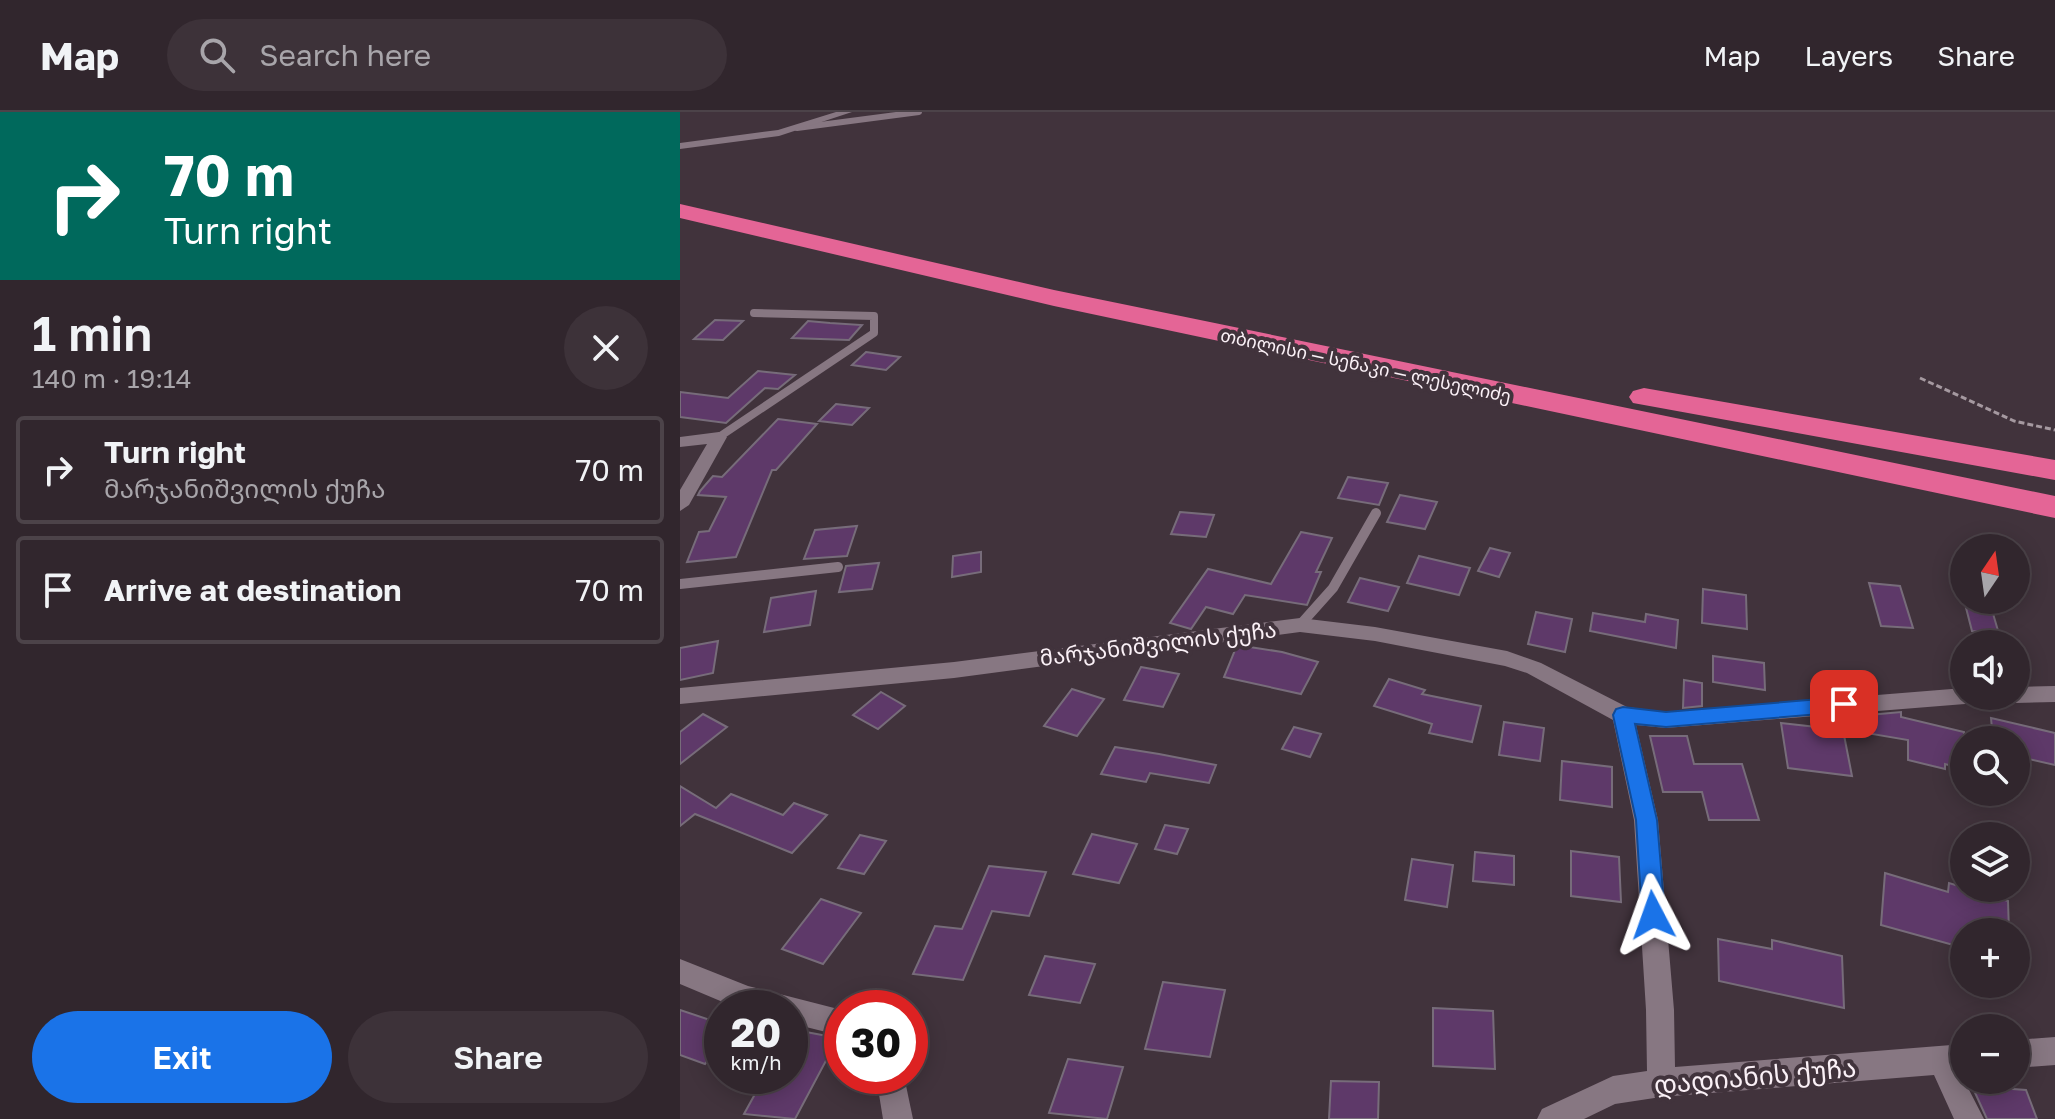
<!DOCTYPE html>
<html lang="en">
<head>
<meta charset="utf-8">
<style>
	body { margin:0; font-family:"Golos Text","Noto Sans Georgian",sans-serif; background:#3d3239; color:#f1f3f6; height:100vh; display:flex; flex-direction:column; font-size:30px; white-space:nowrap }
	* { box-sizing:border-box; margin:0 }
	p { font-size:26px; color:#a8a5aa }
	.icon { flex:none; width:44px; height:44px; fill:none; stroke:currentColor; stroke-width:2; stroke-linecap:round; stroke-linejoin:round }
	.map { position:relative; flex:1; overflow:hidden }
	.details { display:flex; flex-direction:column; background:#31262d; width:680px }
	.details>* { flex:none }
	.top-card { background:#00695c; color:#fff; overflow:hidden }
	.needle { width:52px; rotate:13deg }
	.tools { position:absolute; left:1270px; top:422px; display:grid; gap:16px }
	.tools a { display:grid; place-items:center; width:80px; height:80px; border-radius:50%; background:#31262d; box-shadow:0 4px 20px #0003,0 0 0 2px #4c4349; font-size:40px }
	.speed { position:absolute; left:24px; top:878px; display:flex; gap:16px; font-size:40px; font-weight:700; text-align:center }
	.speed>* { display:grid; place-content:center; width:104px; height:104px; border-radius:50%; background:#31262d; box-shadow:0 4px 20px #0003,0 0 0 2px #4c4349; line-height:1 }
	.speed small { font-size:20px; font-weight:400 }
	.speed .limit { border:12px solid #d22; background:#fff; color:#111 }
	.pin { position:absolute; display:grid; place-items:center; width:68px; height:68px; color:#fff; margin:-34px; border-radius:16px; box-shadow:0 4px 12px #0006 }
	.me { position:absolute; width:88px; margin:-44px; rotate:356deg; stroke-linejoin:round; filter:drop-shadow(0 0 6px #0008) }
	.turn { display:flex; align-items:center; gap:28px; height:168px; padding:0 32px; font-size:36px }
	.turn .icon { width:104px; height:104px; stroke-width:2.5 }
	.turn b { display:block; font-size:56px; line-height:68px }
	.round { display:grid; place-items:center; flex:none; width:84px; height:84px; border-radius:42px; background:#3d3239 }
	.summary { display:flex; align-items:center; justify-content:space-between; height:136px; padding:0 32px }
	h1 { font-size:48px; font-weight:600; line-height:60px }
	.button { display:flex; gap:16px; margin-top:auto; padding:16px 32px }
	.button a { flex:1; height:92px; border-radius:48px; background:#1a73e8; color:#fff; font-size:32px; font-weight:600; line-height:92px; text-align:center }
	.button a+a { background:#3d3239; color:#f1f3f6 }
	ul { padding:0; list-style:none }
	li { display:flex; align-items:center; gap:24px; height:108px; margin:0 16px 12px; padding:0 16px; border:4px solid #4c4349; border-radius:8px }
	li div { flex:1 }
	li b { display:block; font-size:30px }
	li em { font-style:normal }
	header { display:flex; align-items:center; gap:48px; box-sizing:border-box; height:112px; padding:0 40px; background:#31262d; border-bottom:2px solid #4c4349 }
	header strong { font-size:38px }
	nav { display:flex; gap:44px; margin-inline-start:auto; font-size:28px }
	.search { width:560px; height:72px; background:#3d3239; display:flex; align-items:center; gap:20px; box-sizing:border-box; padding:0 28px; border-radius:44px; color:#a8a5aa; font-size:30px }
	main { display:flex; flex:1; min-height:0 }
	.map>svg:first-child { display:block }
</style>
</head>
<body>
<header>
<strong>Map</strong>
<div class="search"><svg class="icon" aria-label="search" viewBox="0 0 24 24"><circle cx="10" cy="10" r="6"/><path d="M15 15l6 6"/></svg>Search here</div>
<nav><a>Map</a><a>Layers</a><a>Share</a></nav>
</header>
<main>
<section class="details">
<div class="top-card">
<div class="turn"><svg class="icon" aria-label="right" viewBox="0 0 24 24"><path d="M7 20v-9h11M14 6l5 5-5 5"/></svg><div><b>70 m</b>Turn right</div></div>
</div>
<div class="summary"><div><h1>1 min</h1><p>140 m · 19:14</p></div><a class="round"><svg class="icon" aria-label="close" viewBox="0 0 24 24"><path d="M6 6l12 12M18 6L6 18"/></svg></a></div>
<ul>
<li><svg class="icon" aria-label="right" viewBox="0 0 24 24"><path d="M7 20v-9h11M14 6l5 5-5 5"/></svg><div><b>Turn right</b><p>მარჯანიშვილის ქუჩა</p></div><em>70 m</em></li>
<li><svg class="icon" aria-label="arrive" viewBox="0 0 24 24"><path d="M6 21V4h12l-3 4 3 4H6"/></svg><div><b>Arrive at destination</b></div><em>70 m</em></li>
</ul>
<div class="button"><a>Exit</a><a>Share</a></div>
</section>
<div class="map">
<svg width="1375" height="1007" viewBox="0 0 1375 1007">
	<rect width="100%" height="100%" fill="#41333c"/>
	<g fill="#5e3969" stroke="#776c7a" stroke-width="2">
		<path d="M 35,208 L 63,209 L 43,228 L 14,227 Z"/>
		<path d="M 128,209 L 150,211 L 182,213 L 169,228 L 112,226 Z"/>
		<path d="M 186,240 L 220,245 L 206,258 L 172,253 Z"/>
		<path d="M 78,259 L 115,263 L 98,277 L 85,276 L 46,311 L 0,305 L 0,280 L 48,286 Z"/>
		<path d="M 156,292 L 189,296 L 172,313 L 139,309 Z"/>
		<path d="M 98,307 L 137,312 L 96,358 L 92,358 L 56,445 L 7,450 L 19,420 L 29,419 L 46,385 L 18,383 L 20,379 L 33,364 L 42,365 Z"/>
		<path d="M 668,365 L 708,371 L 699,393 L 658,386 Z"/>
		<path d="M 720,383 L 757,390 L 745,417 L 707,410 Z"/>
		<path d="M 500,400 L 534,403 L 526,425 L 491,422 Z"/>
		<path d="M 177,414 L 167,444 L 124,447 L 135,418 Z"/>
		<path d="M 621,420 L 652,426 L 636,460 L 641,460 L 627,493 L 565,483 L 553,502 L 526,495 L 511,517 L 490,511 L 528,457 L 591,472 Z"/>
		<path d="M 810,436 L 830,441 L 819,465 L 798,459 Z"/>
		<path d="M 301,440 L 301,460 L 272,465 L 273,444 Z"/>
		<path d="M 739,444 L 790,456 L 779,483 L 727,471 Z"/>
		<path d="M 199,451 L 192,477 L 159,480 L 166,454 Z"/>
		<path d="M 680,466 L 719,475 L 708,499 L 668,490 Z"/>
		<path d="M 1189,471 L 1220,474 L 1233,516 L 1201,514 Z"/>
		<path d="M 1023,477 L 1066,483 L 1067,517 L 1022,511 Z"/>
		<path d="M 136,479 L 130,513 L 84,520 L 91,486 Z"/>
		<path d="M 1284,488 L 1309,488 L 1319,522 L 1292,519 Z"/>
		<path d="M 856,500 L 892,507 L 885,540 L 848,532 Z"/>
		<path d="M 913,501 L 965,510 L 966,502 L 998,508 L 996,536 L 910,519 Z"/>
		<path d="M 38,529 L 33,561 L 0,568 L 0,536 Z"/>
		<path d="M 557,533 L 602,540 L 638,550 L 621,582 L 544,565 Z"/>
		<path d="M 1033,544 L 1084,551 L 1085,578 L 1033,570 Z"/>
		<path d="M 461,555 L 499,562 L 483,595 L 444,588 Z"/>
		<path d="M 709,567 L 745,578 L 742,582 L 801,594 L 792,630 L 749,621 L 752,612 L 694,594 Z"/>
		<path d="M 1004,568 L 1022,571 L 1022,594 L 1003,596 Z"/>
		<path d="M 392,577 L 424,587 L 397,624 L 364,614 Z"/>
		<path d="M 201,580 L 225,594 L 198,617 L 173,603 Z"/>
		<path d="M 1221,600 L 1221,605 L 1284,620 L 1284,657 L 1265,652 L 1265,657 L 1228,648 L 1228,628 L 1192,622 L 1189,603 Z"/>
		<path d="M 23,602 L 47,615 L 0,652 L 0,620 Z"/>
		<path d="M 1311,606 L 1375,621 L 1375,653 L 1336,644 L 1336,628 L 1313,628 Z"/>
		<path d="M 824,610 L 864,616 L 860,649 L 819,643 Z"/>
		<path d="M 1101,611 L 1163,618 L 1172,664 L 1108,656 Z"/>
		<path d="M 614,615 L 641,622 L 630,645 L 602,637 Z"/>
		<path d="M 970,624 L 1007,624 L 1014,652 L 1062,652 L 1079,708 L 1029,708 L 1022,680 L 983,680 Z"/>
		<path d="M 435,635 L 479,642 L 536,653 L 529,671 L 470,661 L 466,670 L 421,662 Z"/>
		<path d="M 882,649 L 932,655 L 932,695 L 880,688 Z"/>
		<path d="M 0,674 L 36,696 L 51,682 L 103,703 L 114,691 L 147,703 L 112,741 L 15,702 L 0,714 Z"/>
		<path d="M 485,713 L 508,717 L 497,742 L 475,737 Z"/>
		<path d="M 412,722 L 457,732 L 439,771 L 393,762 Z"/>
		<path d="M 180,723 L 206,729 L 184,762 L 158,756 Z"/>
		<path d="M 891,739 L 939,745 L 941,790 L 891,784 Z"/>
		<path d="M 795,740 L 834,744 L 834,773 L 793,769 Z"/>
		<path d="M 732,747 L 773,753 L 767,795 L 725,788 Z"/>
		<path d="M 309,754 L 366,760 L 349,804 L 312,799 L 283,868 L 233,862 L 255,814 L 282,817 Z"/>
		<path d="M 1205,761 L 1268,780 L 1269,771 L 1328,789 L 1329,820 L 1284,820 L 1284,836 L 1201,813 Z"/>
		<path d="M 141,787 L 181,801 L 143,852 L 102,837 Z"/>
		<path d="M 1038,827 L 1092,837 L 1092,828 L 1162,844 L 1164,896 L 1039,869 Z"/>
		<path d="M 365,844 L 415,852 L 400,891 L 349,883 Z"/>
		<path d="M 483,870 L 545,878 L 530,945 L 465,937 Z"/>
		<path d="M 753,896 L 813,899 L 815,957 L 753,954 Z"/>
		<path d="M 0,898 L 42,912 L 42,929 L 25,952 L 0,943 Z"/>
		<path d="M 110,917 L 158,926 L 115,1007 L 64,1002 L 85,964 L 110,964 Z"/>
		<path d="M 388,947 L 443,955 L 427,1007 L 369,1001 Z"/>
		<path d="M 651,969 L 699,970 L 698,1007 L 649,1007 Z"/>
		<path d="M 1292,974 L 1346,978 L 1357,1007 L 1307,1007 Z"/>
	</g>
	<g fill="none" stroke-linecap="round" stroke-linejoin="round">
		<path stroke="#a599a0" stroke-width="3" stroke-dasharray="6 3" stroke-linecap="butt" d="M 1240,266 L 1334,309 L 1375,318"/>
		<path stroke="#877782" stroke-width="6" d="M 117,16 L 239,0"/>
		<path stroke="#877782" stroke-width="8" d="M 39,325 L 194,221 L 194,204 L 74,201"/>
		<g stroke="#877782" stroke-width="10">
			<path d="M 0,472 L 158,455"/>
			<path d="M 620,513 L 653,476 L 696,401"/>
		</g>
		<g fill="#877782" fill-rule="evenodd">
			<path d="M 156,0 L 172,0 L 99,24 L 0,37 L 0,31 L 98,18 Z"/>
			<path d="M 39,320 L 47,325 L 9,393 L 0,399 L 0,378 L 27,332 L 0,335 L 0,325 Z"/>
			<path d="M 620,506 L 695,515 L 827,539 L 861,551 L 947,595 L 986,600 L 1284,576 L 1284,584 L 1296,584 L 1293,590 L 1285,592 L 986,616 L 956,613 L 978,708 L 994,898 L 995,955 L 1284,932 L 1284,968 L 1304,1007 L 1274,1007 L 1254,963 L 981,985 L 935,992 L 904,1007 L 857,1007 L 862,997 L 933,964 L 967,959 L 966,898 L 954,708 L 933,608 L 847,561 L 825,554 L 695,529 L 620,520 L 274,566 L 0,592 L 0,576 L 274,550 Z"/>
			<path d="M 1375,574 L 1375,590 L 1336,591 L 1326,584 L 1336,584 L 1336,575 Z"/>
			<path d="M 0,847 L 68,874 L 162,898 L 162,924 L 110,911 L 110,896 L 57,896 L 0,872 Z"/>
			<path d="M 1375,925 L 1375,953 L 1336,956 L 1336,928 Z"/>
			<path d="M 196,964 L 224,964 L 233,1007 L 203,1007 Z"/>
		</g>
		<g fill="#e46596" fill-rule="evenodd">
			<path d="M 0,92 L 374,178 L 1375,384 L 1375,406 L 374,194 L 0,106 Z"/>
			<path d="M 964,276 L 1375,348 L 1375,368 L 953,291 L 949,285 L 953,279 Z"/>
		</g>
	</g>
	<path fill="#1a73e8" stroke="#114b97" stroke-width="2" d="M 1164,585 L 1171,587 L 1174,592 L 1171,598 L 1164,600 L 986,615 L 955,612 L 977,708 L 985,803 L 981,810 L 973,813 L 965,810 L 962,803 L 956,708 L 933,603 L 936,597 L 943,595 L 986,600 Z"/>
	<g text-anchor="middle" dominant-baseline="central" stroke-width="8" stroke-linejoin="round" paint-order="stroke">
		<g font-size="18" fill="#faf0f6" stroke="#41333c">
			<text transform="translate(686 253) rotate(12)">თბილისი — სენაკი — ლესელიძე</text>
		</g>
		<g font-size="22" fill="#faf0f6" stroke="#41333c">
			<text transform="translate(478 531) rotate(-7)">მარჯანიშვილის ქუჩა</text>
		</g>
		<g font-size="26" fill="#faf0f6" stroke="#41333c">
			<text transform="translate(1075 964) rotate(-5)">დადიანის ქუჩა</text>
		</g>
	</g>
</svg>
<div class="tools">
<a><svg class="needle" viewBox="-14 -14 28 28"><path d="M0-13l5 13h-10z" fill="#e53935"/><path d="M0 13l5-13h-10z" fill="#a8a5aa"/></svg></a>
<a><svg class="icon" aria-label="sound" viewBox="0 0 24 24"><path d="M4 9h4l5-4v14l-5-4H4zM17 9q2 3 0 6"/></svg></a>
<a><svg class="icon" aria-label="search" viewBox="0 0 24 24"><circle cx="10" cy="10" r="6"/><path d="M15 15l6 6"/></svg></a>
<a><svg class="icon" aria-label="layers" viewBox="0 0 24 24"><path d="M12 4l9 5-9 5-9-5zM3 14l9 5 9-5"/></svg></a>
<a>+</a>
<a>−</a>
</div>
<div class="speed"><div>20<small>km/h</small></div><div class="limit">30</div></div>
<div class="pin" style="left:1164px;top:592px;background:#d93025"><svg class="icon" aria-label="arrive" viewBox="0 0 24 24"><path d="M6 21V4h12l-3 4 3 4H6"/></svg></div>
<svg class="me" style="left:973px;top:803px" viewBox="-20 -20 40 40"><path d="M0-17L14 15 0 8-14 15z" fill="#1a73e8" stroke="#fff" stroke-width="4"/></svg>
</div>
</main>
</body>
</html>
